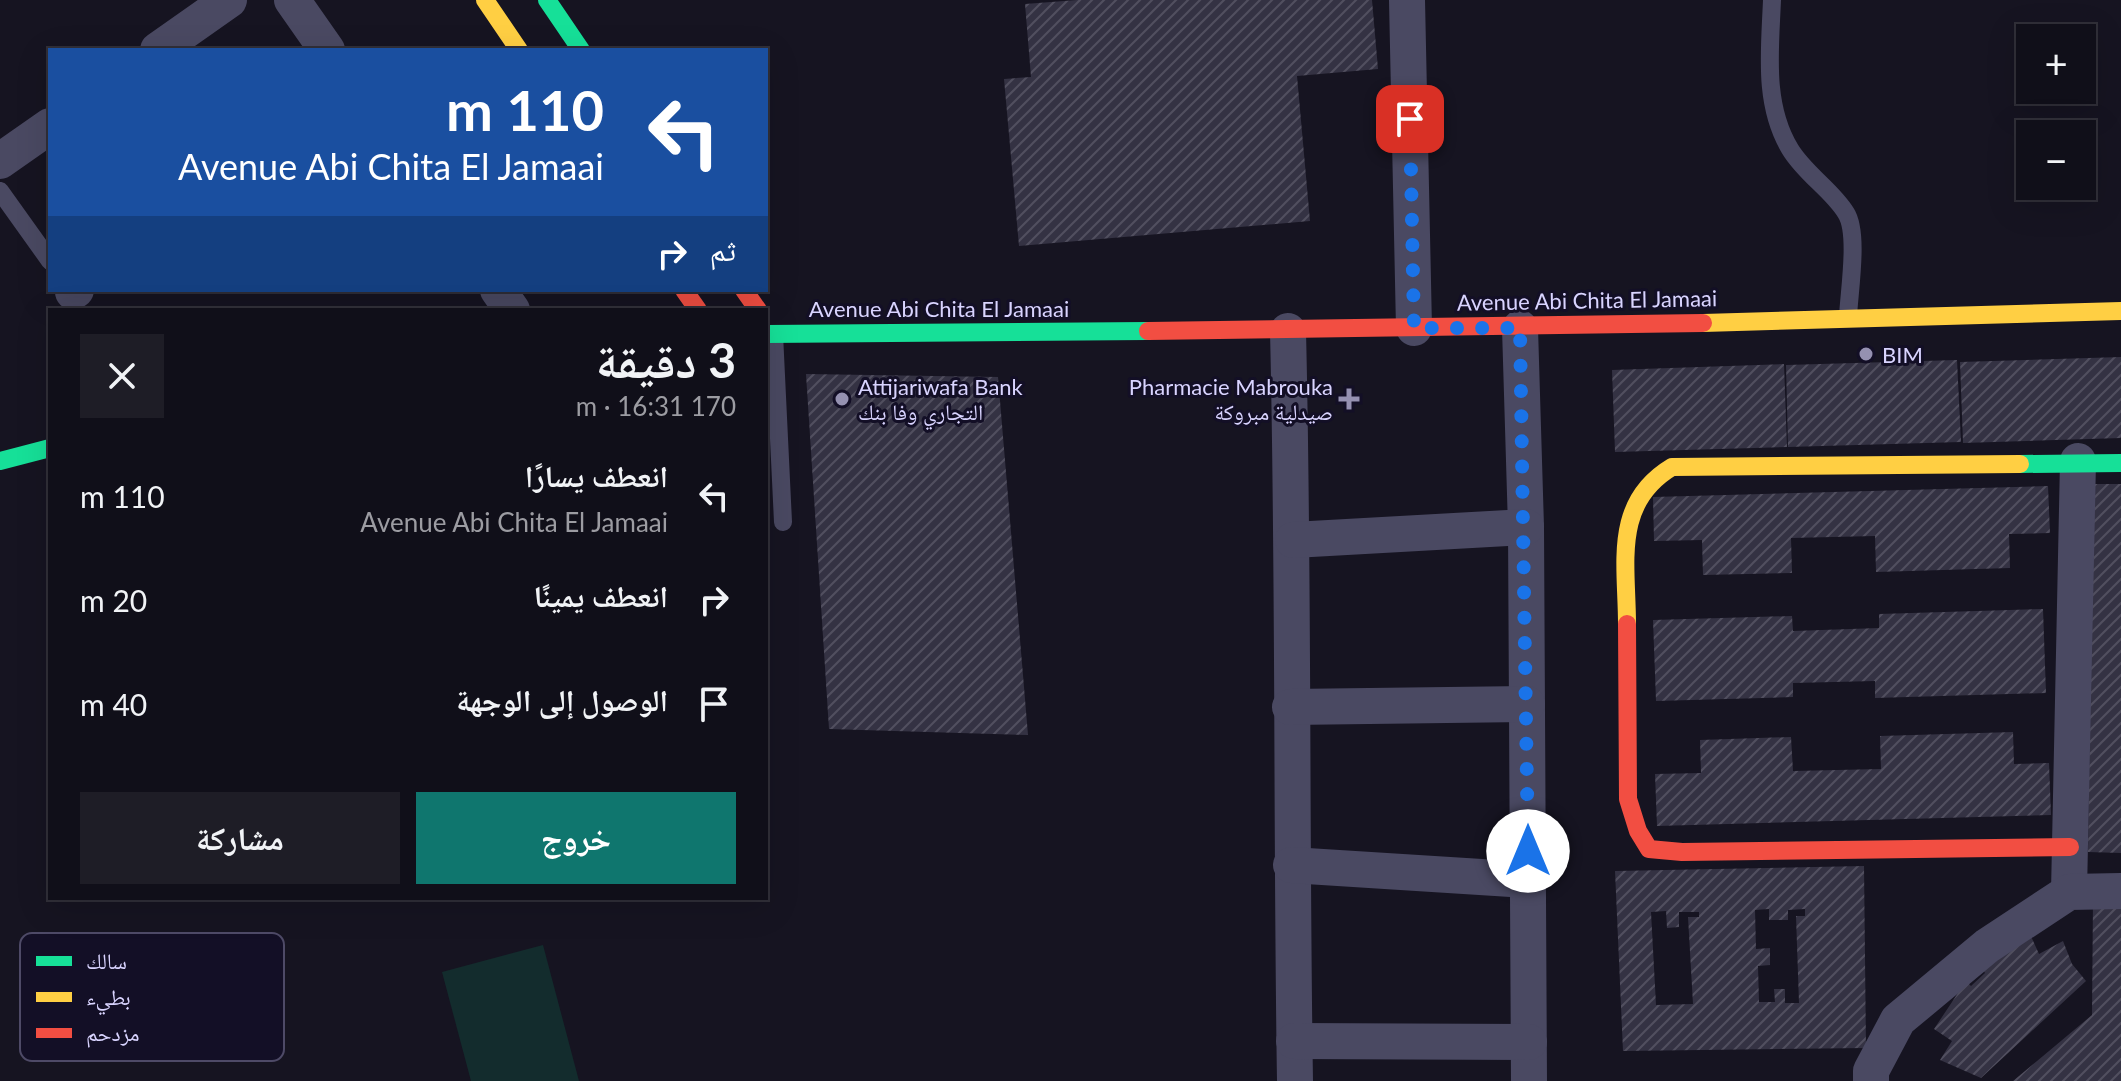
<!DOCTYPE html>
<html lang="ar">
<head>
<meta charset="utf-8">
<style>
	body { margin:0; font-family:Lato,"Noto Naskh Arabic",sans-serif; background:#1e1d26; color:#f1f3f6; direction:rtl; height:100vh; display:flex; flex-direction:column; font-size:30px; white-space:nowrap }
	* { box-sizing:border-box; margin:0 }
	p { font-size:26px; color:#9c9ca2 }
	.icon { flex:none; width:44px; height:44px; fill:none; stroke:currentColor; stroke-width:2; stroke-linecap:round; stroke-linejoin:round }
	.map { position:relative; flex:1; overflow:hidden; direction:ltr }
	.details { position:absolute; left:48px; top:308px; width:720px; height:592px; display:flex; flex-direction:column; background:#100f19; border-radius:0px; box-shadow:0 8px 32px #0002,0 0 0 2px #302f38; direction:rtl }
	.details>* { flex:none }
	.banner { position:absolute; left:48px; top:48px; width:720px; height:244px; border-radius:0px; box-shadow:0 8px 32px #0002,0 0 0 2px #302f38; direction:rtl; background:#1a4fa0; color:#fff; overflow:hidden }
	.controls { position:absolute; left:2016px; top:24px; display:grid; gap:16px }
	.controls a { display:grid; place-items:center; width:80px; height:80px; border-radius:0px; background:#100f19; box-shadow:0 8px 32px #0002,0 0 0 2px #302f38; font-size:40px }
	.pin { position:absolute; display:grid; place-items:center; width:68px; height:68px; color:#fff; margin:-34px; border-radius:16px; box-shadow:0 4px 12px #0006 }
	.me { position:absolute; width:88px; margin:-44px; rotate:0deg; stroke-linejoin:round; filter:drop-shadow(0 0 6px #0008) }
	.turn { display:flex; align-items:center; gap:28px; height:168px; padding:0 32px; font-size:36px }
	.turn .icon { width:104px; height:104px; stroke-width:2.5 }
	.turn b { display:block; font-size:56px; line-height:68px }
	.then { display:flex; align-items:center; height:76px; padding:0 32px; background:#0003; gap:16px; font-size:30px }
	.round { display:grid; place-items:center; flex:none; width:84px; height:84px; border-radius:0px; background:#1e1d26 }
	.head { display:flex; align-items:center; justify-content:space-between; height:136px; padding:0 32px }
	h1 { font-size:48px; font-weight:700; line-height:60px }
	.action { display:flex; gap:16px; margin-top:auto; padding:16px 32px }
	.action a { flex:1; height:92px; border-radius:0px; background:#0f766e; color:#fff; font-size:32px; font-weight:700; line-height:92px; text-align:center }
	.action a+a { background:#1e1d26; color:#f1f3f6 }
	ul { padding:0; list-style:none }
	li { display:flex; align-items:center; gap:24px; height:104px; padding:0 32px }
	li div { flex:1 }
	li b { display:block; font-size:30px }
	li em { font-style:normal }
	.map>svg:first-child { display:block }
</style>
</head>
<body>
<div class="map">
<svg width="2121" height="1081" viewBox="0 0 2121 1081">
	<defs>
		<pattern id="building-hatch" width="6" height="6" patternUnits="userSpaceOnUse" patternTransform="scale(2)"><rect width="6" height="6" fill="#343243"/><path d="M-1 1l2-2M0 6l6-6M5 7l2-2" fill="none" stroke="#514f5f"/></pattern>
	</defs>
	<rect width="100%" height="100%" fill="#161421"/>
	<path fill="#132c2d" d="M 543,945 L 579,1081 L 471,1081 L 442,972 Z"/>
	<g fill="url(#building-hatch)" fill-rule="evenodd">
		<path d="M 1077,0 L 1372,0 L 1378,69 L 1297,76 L 1310,221 L 1019,246 L 1004,79 L 1031,77 L 1025,4 Z"/>
		<path d="M 2121,357 L 2121,438 L 1963,443 L 1960,362 Z"/>
		<path d="M 1957,360 L 1961,442 L 1788,447 L 1786,365 Z"/>
		<path d="M 1784,364 L 1787,447 L 1615,452 L 1612,370 Z"/>
		<path d="M 806,374 L 998,377 L 1028,735 L 829,729 Z"/>
		<path d="M 2093,484 L 2121,484 L 2121,853 L 2088,852 Z"/>
		<path d="M 2048,486 L 2050,533 L 2009,534 L 2010,568 L 1876,572 L 1875,536 L 1791,538 L 1792,573 L 1703,575 L 1702,540 L 1654,541 L 1653,497 Z"/>
		<path d="M 2043,609 L 2046,693 L 1875,698 L 1875,681 L 1793,683 L 1793,697 L 1656,701 L 1653,620 L 1792,616 L 1793,631 L 1879,628 L 1879,614 Z"/>
		<path d="M 2013,732 L 2014,764 L 2049,763 L 2051,815 L 1657,826 L 1655,774 L 1701,773 L 1700,740 L 1791,737 L 1793,771 L 1881,769 L 1880,736 Z"/>
		<path d="M 1864,866 L 1866,1048 L 1623,1051 L 1615,871 ZM 1769,909 L 1769,920 L 1788,920 L 1788,910 L 1805,909 L 1805,916 L 1796,916 L 1799,1003 L 1785,1003 L 1785,989 L 1774,989 L 1775,1002 L 1759,1002 L 1758,966 L 1770,965 L 1770,948 L 1756,949 L 1755,910 ZM 1666,911 L 1667,928 L 1679,927 L 1679,912 L 1699,912 L 1699,917 L 1688,917 L 1693,1004 L 1656,1005 L 1651,912 Z"/>
		<path d="M 2121,898 L 2121,1081 L 2013,1081 L 2092,1015 L 2093,899 Z"/>
		<path d="M 2030,934 L 2039,954 L 2063,941 L 2072,964 L 2086,981 L 1981,1078 L 1940,1060 L 1952,1041 L 1934,1029 L 1966,981 L 1971,986 L 1985,973 L 1982,968 Z"/>
	</g>
	<g fill="none" stroke-linecap="round" stroke-linejoin="round">
		<g stroke="#4a4962" stroke-width="18">
			<path d="M 1772,0 C 1770,50 1763,104 1790,149 C 1805,174 1832,190 1846,213 C 1859,233 1849,292 1848,317"/>
			<path d="M 0,191 L 50,261"/>
			<path d="M 774,334 L 783,522"/>
		</g>
		<g stroke="#4a4962" stroke-width="36">
			<path d="M 292,0 L 327,50"/>
			<path d="M 1407,0 L 1414,328"/>
			<path d="M 158,50 L 229,0"/>
			<path d="M 0,161 L 50,126"/>
			<path d="M 498,290 L 512,310"/>
			<path d="M 73,292 L 76,290"/>
			<path d="M 1520,328 L 1526,527 L 1529,1081"/>
			<path d="M 1288,331 C 1294,581 1291,831 1295,1081"/>
			<path d="M 1293,540 L 1526,527"/>
			<path d="M 1290,707 L 1527,704"/>
			<path d="M 1291,865 L 1528,880"/>
			<path d="M 2069,892 L 2078,461"/>
			<path d="M 1294,1041 L 1529,1042"/>
			<path d="M 1871,1081 L 1871,1071 L 1898,1020 L 1987,946 L 2069,892 L 2121,891"/>
		</g>
		<g stroke="#16e098" stroke-width="18">
			<path d="M 547,0 L 581,50"/>
			<path d="M 766,334 L 1148,331"/>
			<path d="M 0,461 L 50,448"/>
			<path d="M 2020,464 L 2121,463"/>
		</g>
		<g stroke="#ffcf43" stroke-width="18">
			<path d="M 485,0 L 519,50"/>
			<path d="M 1703,323 L 2121,311"/>
			<path d="M 1627,624 C 1627,564 1612,503 1672,467 L 2020,464"/>
		</g>
		<g stroke="#f24e42" stroke-width="18">
			<path d="M 684,290 L 698,310"/>
			<path d="M 744,290 L 758,310"/>
			<path d="M 1148,331 L 1703,323"/>
			<path d="M 1627,624 L 1628,799 L 1638,831 L 1649,849 L 1682,852 L 2070,847"/>
		</g>
	</g>
	<g fill="none" stroke-linecap="round" stroke-linejoin="round">
		<path stroke="#1a73e8" stroke-width="14" stroke-dasharray="0 25.2" d="M 1410,119 L 1414,328 L 1520,328 L 1528,851"/>
	</g>
	<g fill="#9591b1" stroke="#130f26" stroke-width="3">
		<circle cx="1866" cy="354" r="8"/>
		<circle cx="842" cy="399" r="8"/>
		<path d="M1345 387h8v8h8v8h-8v8h-8v-8h-8v-8h8z"/>
	</g>
	<g text-anchor="middle" dominant-baseline="central" stroke-width="6" stroke-linejoin="round" paint-order="stroke">
		<g font-size="22" fill="#d9d4ff" stroke="#130f26">
			<text transform="translate(1587 300) rotate(-1)">Avenue Abi Chita El Jamaai</text>
			<text x="939" y="308">Avenue Abi Chita El Jamaai</text>
		</g>
		<g font-size="22" fill="#d9d4ff" stroke="#130f26" text-anchor="start">
			<text x="1882" y="354">BIM</text>
			<text x="858" y="386">Attijariwafa Bank<tspan x="858" dy="25">التجاري وفا بنك</tspan></text>
			<text x="1333" y="386" text-anchor="end">Pharmacie Mabrouka<tspan x="1333" dy="25">صيدلية مبروكة</tspan></text>
		</g>
	</g>
	<rect x="20" y="933" width="264" height="128" rx="12" fill="#130f26" stroke="#4e4a67" stroke-width="2"/>
	<rect x="36" y="956" width="36" height="10" fill="#16e098"/>
	<rect x="36" y="992" width="36" height="10" fill="#ffcf43"/>
	<rect x="36" y="1028" width="36" height="10" fill="#f24e42"/>
	<g font-size="22" fill="#d9d4ff">
		<text x="86" y="969">سالك</text>
		<text x="86" y="1005">بطيء</text>
		<text x="86" y="1041">مزدحم</text>
	</g>
</svg>
<div class="controls">
<a>+</a>
<a>−</a>
</div>
<div class="pin" style="left:1410px;top:119px;background:#d93025"><svg class="icon" aria-label="arrive" viewBox="0 0 24 24"><path d="M6 21V4h12l-3 4 3 4H6"/></svg></div>
<svg class="me" style="left:1528px;top:851px" viewBox="-20 -20 40 40"><circle r="19" fill="#fff"/><path d="M0-13L10 11 0 6-10 11z" fill="#1a73e8"/></svg>
<div class="banner">
<div class="turn"><svg class="icon" aria-label="left" viewBox="0 0 24 24"><path d="M17 20v-9H6M10 6l-5 5 5 5"/></svg><div><b>110 m</b>Avenue Abi Chita El Jamaai</div></div>
<div class="then">ثم<svg class="icon" aria-label="right" viewBox="0 0 24 24"><path d="M7 20v-9h11M14 6l5 5-5 5"/></svg></div>
</div>
<section class="details">
<div class="head"><div><h1>3 دقيقة</h1><p>170 m · 16:31</p></div><a class="round"><svg class="icon" aria-label="close" viewBox="0 0 24 24"><path d="M6 6l12 12M18 6L6 18"/></svg></a></div>
<ul>
<li><svg class="icon" aria-label="left" viewBox="0 0 24 24"><path d="M17 20v-9H6M10 6l-5 5 5 5"/></svg><div><b>انعطف يسارًا</b><p>Avenue Abi Chita El Jamaai</p></div><em>110 m</em></li>
<li><svg class="icon" aria-label="right" viewBox="0 0 24 24"><path d="M7 20v-9h11M14 6l5 5-5 5"/></svg><div><b>انعطف يمينًا</b></div><em>20 m</em></li>
<li><svg class="icon" aria-label="arrive" viewBox="0 0 24 24"><path d="M6 21V4h12l-3 4 3 4H6"/></svg><div><b>الوصول إلى الوجهة</b></div><em>40 m</em></li>
</ul>
<div class="action"><a>خروج</a><a>مشاركة</a></div>
</section>
</div>
</body>
</html>
